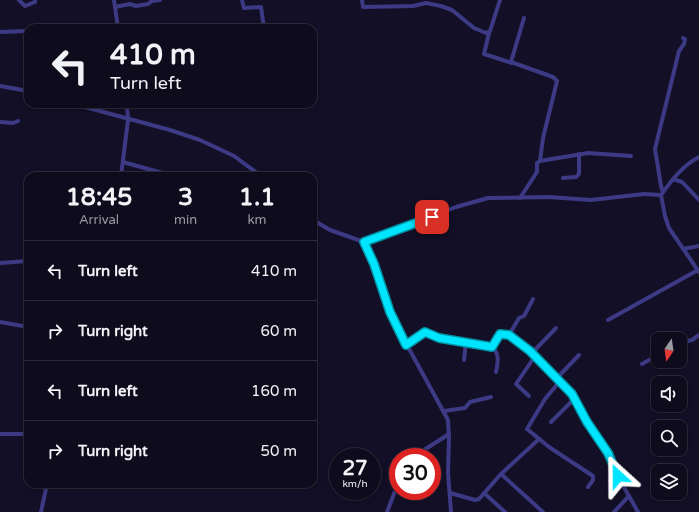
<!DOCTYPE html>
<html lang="en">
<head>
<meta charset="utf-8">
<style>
	body { margin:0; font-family:"Varela Round",sans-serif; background:#171425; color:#f1f3f6; height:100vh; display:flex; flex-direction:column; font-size:15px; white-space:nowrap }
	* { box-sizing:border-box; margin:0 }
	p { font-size:13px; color:#9b9ba3 }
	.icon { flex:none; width:22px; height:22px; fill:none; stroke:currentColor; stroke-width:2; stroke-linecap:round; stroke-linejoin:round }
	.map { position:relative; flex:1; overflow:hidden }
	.details { position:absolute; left:24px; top:172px; width:293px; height:316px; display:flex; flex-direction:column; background:#0e0b1c; border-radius:12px; box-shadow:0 2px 6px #0003,0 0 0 1px #2e2b3b }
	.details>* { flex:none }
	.guide { position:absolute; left:24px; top:24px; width:293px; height:84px; border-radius:12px; box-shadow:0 2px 6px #0003,0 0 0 1px #2e2b3b; background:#0e0b1c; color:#f1f3f6; overflow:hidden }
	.needle { width:26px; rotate:193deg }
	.fabs { position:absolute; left:651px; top:332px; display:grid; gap:8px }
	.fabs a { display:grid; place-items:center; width:36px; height:36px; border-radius:8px; background:#0e0b1c; box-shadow:0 2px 6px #0003,0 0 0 1px #2e2b3b; font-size:20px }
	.speed { position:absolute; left:329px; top:448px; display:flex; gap:8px; font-size:20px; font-weight:700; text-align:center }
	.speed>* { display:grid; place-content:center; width:52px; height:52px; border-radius:50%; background:#0e0b1c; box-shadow:0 2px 6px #0003,0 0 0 1px #2e2b3b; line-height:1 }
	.speed small { font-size:10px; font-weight:400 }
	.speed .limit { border:6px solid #d22; background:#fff; color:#111 }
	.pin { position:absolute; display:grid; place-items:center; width:34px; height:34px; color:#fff; margin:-17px; border-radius:8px; box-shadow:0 2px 6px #0006 }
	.me { position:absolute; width:44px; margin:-22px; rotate:336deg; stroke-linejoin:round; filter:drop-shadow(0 0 3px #0008) }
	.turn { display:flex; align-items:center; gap:14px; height:84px; padding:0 20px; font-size:18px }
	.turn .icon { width:52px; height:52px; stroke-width:2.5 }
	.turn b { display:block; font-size:28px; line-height:34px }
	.eta { display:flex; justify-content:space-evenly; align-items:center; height:68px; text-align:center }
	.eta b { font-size:24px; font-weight:700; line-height:28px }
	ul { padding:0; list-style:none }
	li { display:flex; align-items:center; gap:12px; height:60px; padding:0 20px; border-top:1px solid #2e2b3b }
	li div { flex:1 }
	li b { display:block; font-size:15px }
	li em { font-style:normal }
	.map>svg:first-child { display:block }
</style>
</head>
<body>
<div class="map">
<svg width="699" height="512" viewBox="0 0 699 512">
	<rect width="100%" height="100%" fill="#130f26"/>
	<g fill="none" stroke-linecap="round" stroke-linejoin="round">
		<g stroke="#3d3a85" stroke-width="4">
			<path d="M 19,0 L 25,6 L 35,2 L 35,0"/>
			<path d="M 114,0 L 118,28"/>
			<path d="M 242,0 L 244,8 L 261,7 L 264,28"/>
			<path d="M 362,0 L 363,7 L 413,6 L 426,3 L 441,6 L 452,10 L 474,28 L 486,33 L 490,31 L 500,0"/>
			<path d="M 115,7 L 130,4 L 136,6 L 148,4 L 152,1 L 160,0"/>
			<path d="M 0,32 L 27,31"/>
			<path d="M 489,33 L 484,54 L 512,63"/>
			<path d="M 0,86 L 28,91"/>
			<path d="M 74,104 L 170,130 L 200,140 L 234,156 L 261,176"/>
			<path d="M 0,122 L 13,123 L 18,121"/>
			<path d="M 699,157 C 683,165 671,181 661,195 L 665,216 L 669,228 L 699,272"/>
			<path d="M 540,161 L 588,153 L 631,156"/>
			<path d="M 123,162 L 173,176"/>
			<path d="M 121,176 L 128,120 L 127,104"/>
			<path d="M 563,178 L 576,177 L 579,174 L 579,154"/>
			<path d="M 673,179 L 682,182 L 699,200"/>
			<path d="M 663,192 L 661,186 L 655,149 L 679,51 L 684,44 L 685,39 L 683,38"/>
			<path d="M 520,198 L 537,172 L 537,163 L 540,161 L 543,138 L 557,81 L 553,77 L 511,62 L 524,18"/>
			<path d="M 313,220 L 330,230 L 364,242 L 369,251 L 386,301 L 396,325 L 448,420 L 449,438 L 448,473 L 451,512"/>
			<path d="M 364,242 L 456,207 L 488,198 L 548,197 L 591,200 L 644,194 L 661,195"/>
			<path d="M 683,249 L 699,246"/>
			<path d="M 0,263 L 28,261"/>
			<path d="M 608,320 L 698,270"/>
			<path d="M 0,322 L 28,327"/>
			<path d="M 509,335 L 519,318 L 524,316 L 533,299"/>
			<path d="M 680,343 L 692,340 L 699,335"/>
			<path d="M 406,345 L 427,332 L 439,338 L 492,347 C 500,354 498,362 496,372"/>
			<path d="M 492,347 L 500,333 L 509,335 L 530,351 L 572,394 L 587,422 L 609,453 L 613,468 L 638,512"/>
			<path d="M 532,353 L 556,328"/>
			<path d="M 464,360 L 466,342"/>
			<path d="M 642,364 L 658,355"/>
			<path d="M 557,378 L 579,355"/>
			<path d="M 560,381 L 545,399 L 527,429 L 549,447 L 593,476 L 593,480 L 588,487"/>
			<path d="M 529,396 L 516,384 L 535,356"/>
			<path d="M 27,408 L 28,409"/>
			<path d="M 444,411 L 465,408 L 470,402 L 491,397"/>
			<path d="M 551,422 L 575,398"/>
			<path d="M 0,434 L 28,434"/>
			<path d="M 424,450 L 449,434"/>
			<path d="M 501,474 L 543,512"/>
			<path d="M 450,493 L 475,500 L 479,499 L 500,475 L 539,439"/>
			<path d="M 484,493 L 505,512"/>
			<path d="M 41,512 L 47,484"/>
			<path d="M 387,512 L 397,486"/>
			<path d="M 614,512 L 629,496"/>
		</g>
	</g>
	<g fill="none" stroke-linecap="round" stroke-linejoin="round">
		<g stroke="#0095a6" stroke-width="10">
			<path id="route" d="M 432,217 L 364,242 L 374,264 L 390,312 L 406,345 L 425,332 L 439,338 L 492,347 L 500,334 L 509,335 L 530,351 L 572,394 L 587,422 L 608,453 L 618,476"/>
		</g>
		<use href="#route" stroke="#00e5ff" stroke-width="7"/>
	</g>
</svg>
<div class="fabs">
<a><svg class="needle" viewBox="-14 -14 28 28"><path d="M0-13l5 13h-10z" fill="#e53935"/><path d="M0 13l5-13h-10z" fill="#9b9ba3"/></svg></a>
<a><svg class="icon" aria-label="sound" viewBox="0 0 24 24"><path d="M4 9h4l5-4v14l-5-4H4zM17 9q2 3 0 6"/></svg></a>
<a><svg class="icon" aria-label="search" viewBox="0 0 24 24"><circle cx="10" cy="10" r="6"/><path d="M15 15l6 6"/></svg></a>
<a><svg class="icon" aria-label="layers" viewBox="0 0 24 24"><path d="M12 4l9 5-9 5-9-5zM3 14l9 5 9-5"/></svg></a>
</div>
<div class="speed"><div>27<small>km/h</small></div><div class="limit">30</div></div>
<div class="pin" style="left:432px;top:217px;background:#d93025"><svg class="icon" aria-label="arrive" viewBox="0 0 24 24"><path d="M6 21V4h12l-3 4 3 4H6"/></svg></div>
<svg class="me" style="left:618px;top:476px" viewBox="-20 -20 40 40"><path d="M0-17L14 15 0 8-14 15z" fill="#00e5ff" stroke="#fff" stroke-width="4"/></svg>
<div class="guide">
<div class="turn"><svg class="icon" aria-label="left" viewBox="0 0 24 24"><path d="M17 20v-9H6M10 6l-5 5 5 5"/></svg><div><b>410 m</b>Turn left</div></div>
</div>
<section class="details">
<div class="eta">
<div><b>18:45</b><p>Arrival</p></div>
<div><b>3</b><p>min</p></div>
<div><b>1.1</b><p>km</p></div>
</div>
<ul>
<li><svg class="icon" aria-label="left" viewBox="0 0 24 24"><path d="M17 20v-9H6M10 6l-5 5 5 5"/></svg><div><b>Turn left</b></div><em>410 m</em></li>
<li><svg class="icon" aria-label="right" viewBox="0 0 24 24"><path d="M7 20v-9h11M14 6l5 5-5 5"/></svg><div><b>Turn right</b></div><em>60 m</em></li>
<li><svg class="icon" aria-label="left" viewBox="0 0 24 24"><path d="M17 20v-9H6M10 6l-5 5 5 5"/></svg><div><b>Turn left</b></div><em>160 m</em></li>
<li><svg class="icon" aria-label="right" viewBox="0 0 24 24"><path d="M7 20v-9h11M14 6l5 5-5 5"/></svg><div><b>Turn right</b></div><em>50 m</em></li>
</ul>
</section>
</div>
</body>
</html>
